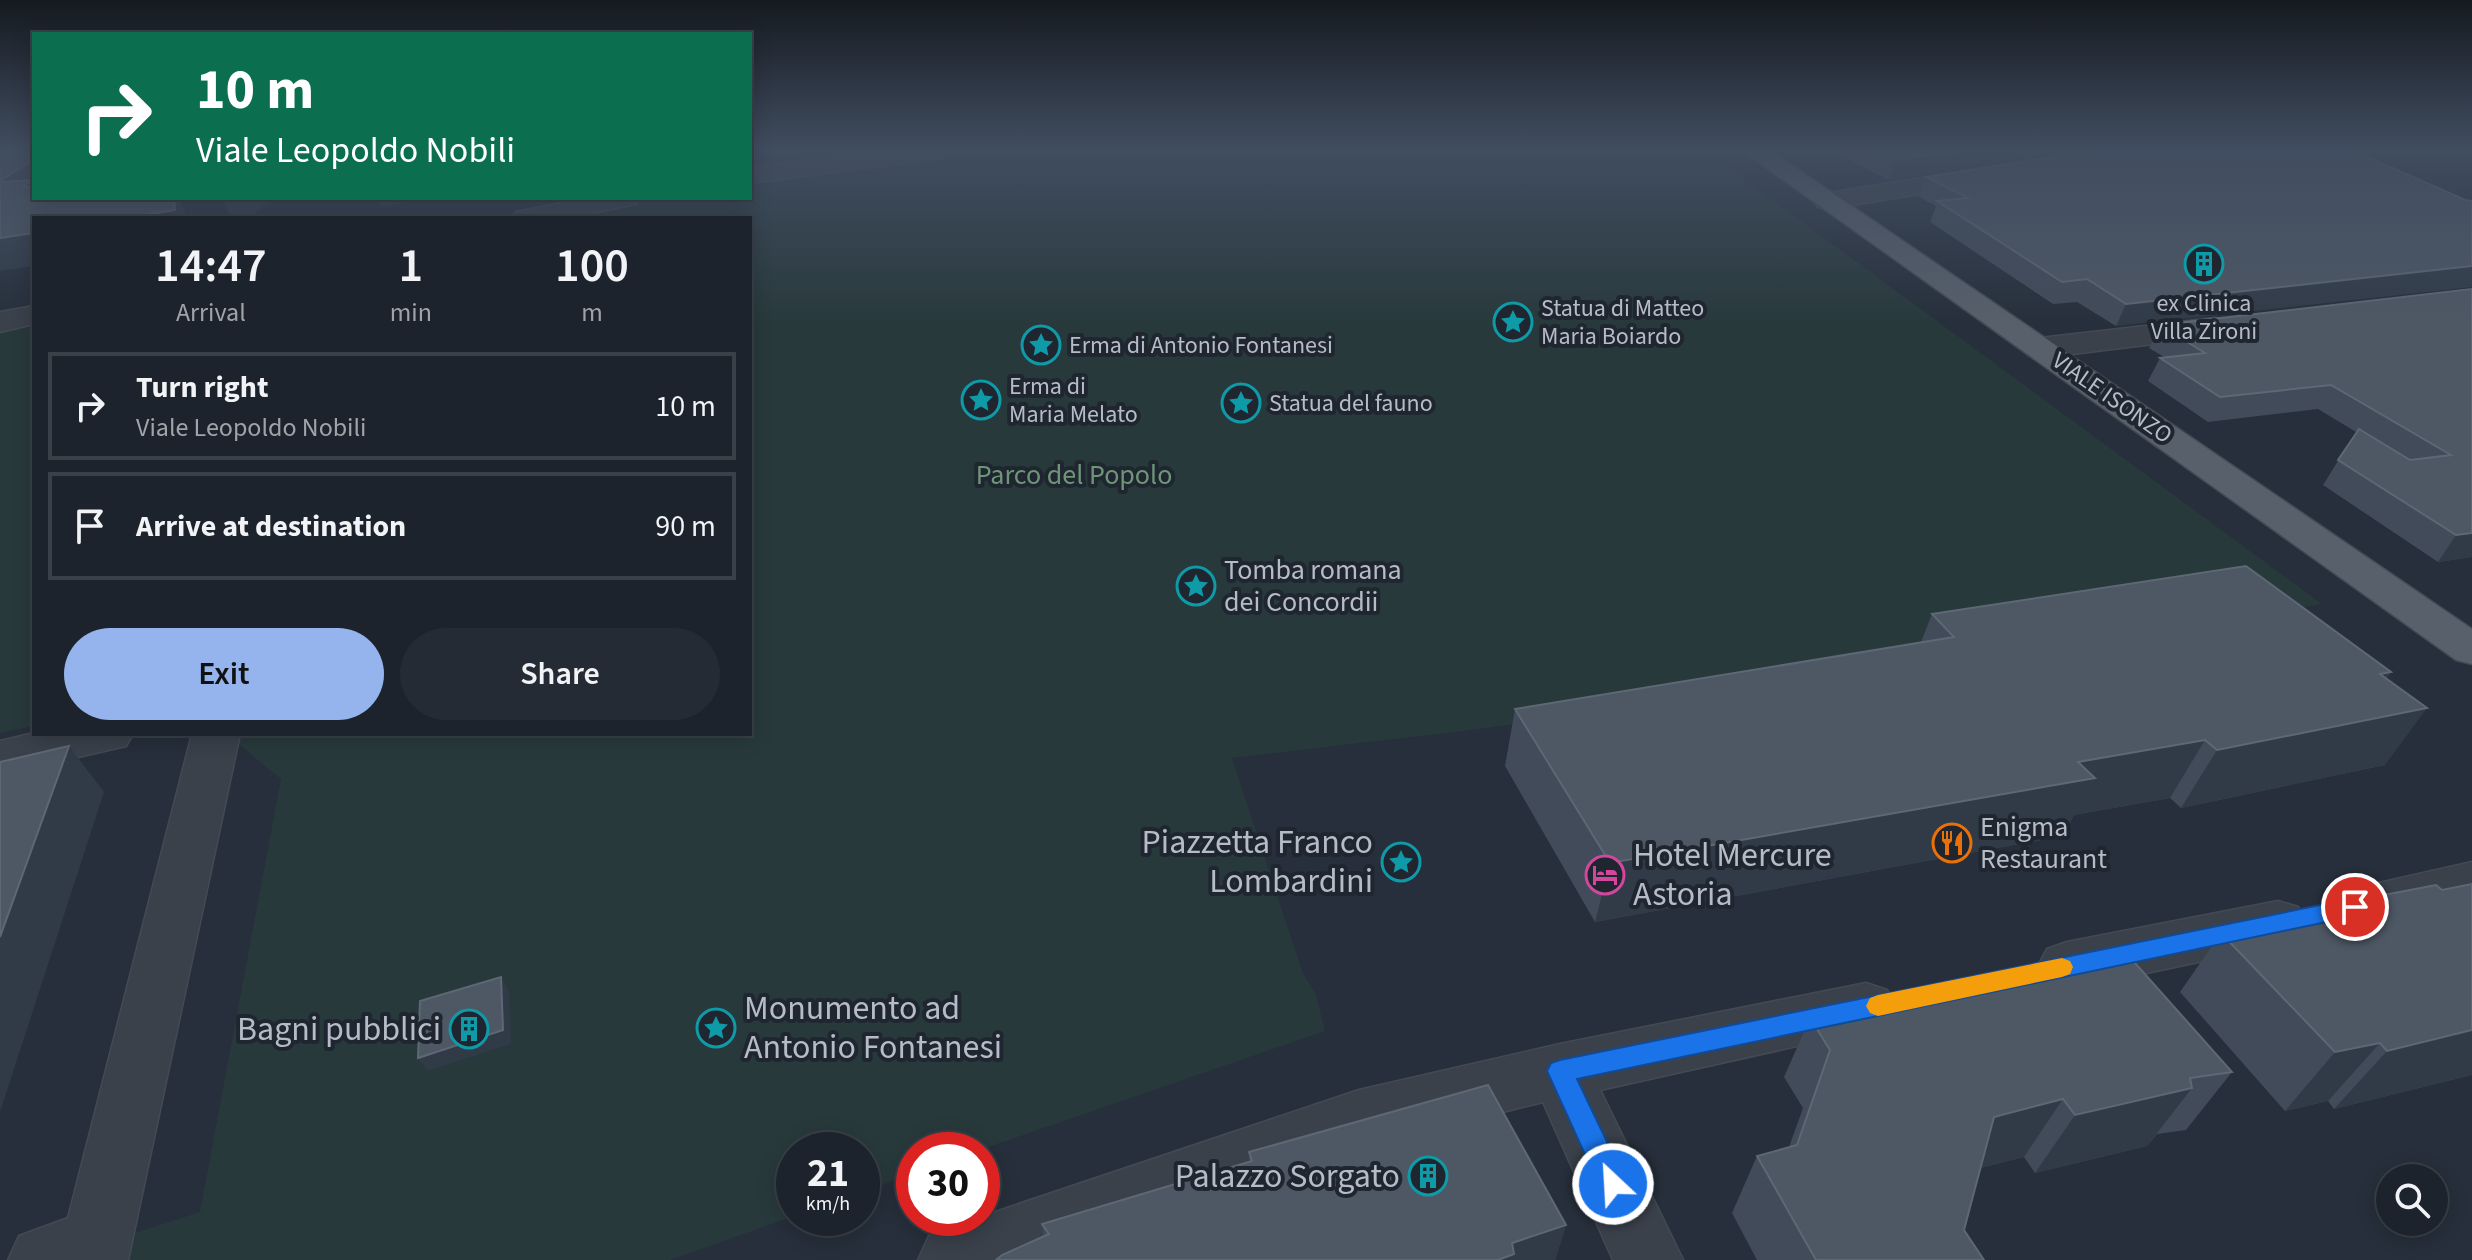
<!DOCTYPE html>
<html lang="en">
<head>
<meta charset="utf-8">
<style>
	body { margin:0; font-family:"Source Sans 3",sans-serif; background:#252b34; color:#f1f3f6; height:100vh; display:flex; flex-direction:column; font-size:30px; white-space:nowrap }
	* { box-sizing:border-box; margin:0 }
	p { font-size:26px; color:#a0a4a9 }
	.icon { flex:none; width:44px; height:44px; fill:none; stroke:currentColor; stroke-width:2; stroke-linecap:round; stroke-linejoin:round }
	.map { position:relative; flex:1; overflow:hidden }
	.drawer { position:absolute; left:32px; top:216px; width:720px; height:520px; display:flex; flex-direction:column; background:#1c232c; border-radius:0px; box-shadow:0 4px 20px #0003,0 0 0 2px #3a4048 }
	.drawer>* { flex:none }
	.top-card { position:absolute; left:32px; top:32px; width:720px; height:168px; border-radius:0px; box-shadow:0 4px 20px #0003,0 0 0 2px #3a4048; background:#0b6e4f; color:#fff; overflow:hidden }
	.tools { position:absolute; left:2376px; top:1164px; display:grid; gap:16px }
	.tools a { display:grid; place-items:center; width:72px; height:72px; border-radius:50%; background:#1c232c; box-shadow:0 4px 20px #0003,0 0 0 2px #3a4048; font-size:40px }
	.speed { position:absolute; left:776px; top:1132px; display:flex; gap:16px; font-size:40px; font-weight:700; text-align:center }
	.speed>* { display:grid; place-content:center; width:104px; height:104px; border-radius:50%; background:#1c232c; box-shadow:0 4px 20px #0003,0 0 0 2px #3a4048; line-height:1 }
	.speed small { font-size:20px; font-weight:400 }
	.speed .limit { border:12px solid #d22; background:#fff; color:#111 }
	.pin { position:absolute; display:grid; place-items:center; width:68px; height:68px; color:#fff; margin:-34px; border:4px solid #fff; border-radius:50%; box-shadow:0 2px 8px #0007 }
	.me { position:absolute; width:88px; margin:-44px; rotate:335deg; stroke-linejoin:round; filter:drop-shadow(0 0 6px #0008) }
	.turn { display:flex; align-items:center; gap:28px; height:168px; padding:0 32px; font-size:36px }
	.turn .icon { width:104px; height:104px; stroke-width:2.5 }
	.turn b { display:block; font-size:56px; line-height:68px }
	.eta { display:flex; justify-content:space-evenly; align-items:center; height:136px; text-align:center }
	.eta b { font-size:48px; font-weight:600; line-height:56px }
	.primary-button { display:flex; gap:16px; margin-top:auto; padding:16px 32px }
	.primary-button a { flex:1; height:92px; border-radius:48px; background:#95b4ed; color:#111; font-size:32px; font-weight:600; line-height:92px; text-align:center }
	.primary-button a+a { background:#252b34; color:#f1f3f6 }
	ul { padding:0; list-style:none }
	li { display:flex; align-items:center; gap:24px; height:108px; margin:0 16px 12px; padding:0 16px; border:4px solid #3a4048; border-radius:0px }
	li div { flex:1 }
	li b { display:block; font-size:30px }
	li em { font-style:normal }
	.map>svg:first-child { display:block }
</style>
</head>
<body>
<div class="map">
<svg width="2472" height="1260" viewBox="0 0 2472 1260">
	<rect width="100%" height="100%" fill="#262f3b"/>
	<g fill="#28393c">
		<path d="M 958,149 L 1703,149 L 2322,604 L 1910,670 L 1463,731 L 1232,758 L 1302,971 L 1316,995 L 1325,1031 L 980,1150 L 914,1150 L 914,1173 L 862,1192 L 862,1150 L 794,1150 L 794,1216 L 670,1260 L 51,1260 L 200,1212 L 281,779 L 226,734 L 750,734 L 750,218 L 526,218 L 627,198 L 750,198 L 750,175 Z"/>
		<path d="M 34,326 L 34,726 L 0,733 L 0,333 Z"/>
	</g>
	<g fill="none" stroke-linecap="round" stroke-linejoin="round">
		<g stroke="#434a54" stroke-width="3">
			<g id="minor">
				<path d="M 899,149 L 969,149 L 957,156 L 750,183 L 750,167 Z"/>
				<path d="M 1983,168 L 1992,170 L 1996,176 L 1992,182 L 1828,209 L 1818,207 L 1815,201 L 1818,195 L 1828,193 Z"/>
				<path d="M 586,198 L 640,198 L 636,204 L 567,218 L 512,218 L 516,212 Z"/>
				<path d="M 34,306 L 34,324 L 0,332 L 0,312 Z"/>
				<path d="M 2215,318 L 2226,321 L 2231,328 L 2226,335 L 2040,358 L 2028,355 L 2024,348 L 2028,341 L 2040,338 Z"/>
				<path d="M 34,733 L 34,734 L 133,734 L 126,746 L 0,775 L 0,741 Z"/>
				<path d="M 192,734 L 240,734 L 128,1260 L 8,1260 L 19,1236 L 68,1218 Z"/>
				<path d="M 2472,862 L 2472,904 L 2380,923 L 2361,917 L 2353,902 L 2361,887 Z"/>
				<path d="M 2278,901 L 2298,907 L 2306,923 L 2298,939 L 2278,945 L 2067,990 L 2047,983 L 2038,966 L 2047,949 L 2067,942 Z"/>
				<path d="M 1866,983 L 1887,990 L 1896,1008 L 1887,1026 L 1600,1090 L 1683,1260 L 1613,1260 L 1543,1102 L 1359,1148 L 1048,1260 L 918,1260 L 929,1236 L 953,1226 L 1359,1090 L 1560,1044 Z"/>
			</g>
		</g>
		<g stroke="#434a54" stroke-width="3">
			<path id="major" d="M 1740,149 L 1768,149 L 2472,629 L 2472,664 L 2456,660 Z"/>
		</g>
		<use href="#minor" fill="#3a414b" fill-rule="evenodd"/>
		<use href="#major" fill="#58606b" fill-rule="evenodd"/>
	</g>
	<g fill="#424b59">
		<path d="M 1828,149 L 2087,149 L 1889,180 Z"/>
		<path d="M 2350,149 L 2116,326 L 2077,302 L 2053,304 L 1930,222 L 1936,206 L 1919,197 L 1926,177 Z"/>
		<path d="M 2472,289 L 2472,557 L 2438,562 L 2323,485 L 2356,432 L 2318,409 L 2208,422 L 2148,381 L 2160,358 L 2164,357 L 2149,348 L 2160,325 Z"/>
		<path d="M 1932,614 L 2391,672 L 2387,678 L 2385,765 L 2181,808 L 2170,798 L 2074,815 L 2063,836 L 1595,922 L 1505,766 L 1515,709 L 1921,642 Z"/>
		<path d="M 2472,884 L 2472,1075 L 2334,1109 L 2328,1101 L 2285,1111 L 2180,992 L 2221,933 L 2279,921 L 2284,914 L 2442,890 Z"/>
		<path d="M 1810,1018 L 2232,1072 L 2186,1130 L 2157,1134 L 2147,1146 L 2035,1173 L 2024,1157 L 1980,1168 L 1964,1230 L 1984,1260 L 1757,1260 L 1732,1213 L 1757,1156 L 1789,1147 L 1803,1108 L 1784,1077 Z"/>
		<path d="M 1249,1152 L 1566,1225 L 1555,1260 L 996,1260 L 1044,1237 L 1042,1224 L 1249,1162 Z"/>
	</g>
	<g fill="#313b48">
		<path d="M 1969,149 L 2087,149 L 1889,180 L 1895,160 Z"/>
		<path d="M 34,159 L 34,198 L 49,209 L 0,181 Z"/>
		<path d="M 174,198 L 178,198 L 188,218 L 127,218 Z"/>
		<path d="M 222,198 L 291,198 L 267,203 L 249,218 L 231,218 Z"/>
		<path d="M 378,198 L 427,198 L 382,207 Z"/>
		<path d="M 34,233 L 34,266 L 0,271 L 0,238 Z"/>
		<path d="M 2472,266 L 2472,287 L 2116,326 L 2126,304 Z"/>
		<path d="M 2472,533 L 2472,557 L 2438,562 L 2456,535 Z"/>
		<path d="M 2391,672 L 2356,722 L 2427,708 L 2385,765 L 2181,808 L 2217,750 L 2380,674 Z"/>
		<path d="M 2205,740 L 2170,798 L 2074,815 L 2063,836 L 1595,922 L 1610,863 L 2078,762 Z"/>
		<path d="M 69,746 L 104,792 L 0,1112 L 0,937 Z"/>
		<path d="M 501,977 L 509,991 L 511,1044 L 427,1071 L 418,1058 Z"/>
		<path d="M 2472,1030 L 2472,1075 L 2334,1109 L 2387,1051 Z"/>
		<path d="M 2380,1043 L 2328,1101 L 2285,1111 L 2335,1052 Z"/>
		<path d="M 2192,1088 L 2147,1146 L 2035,1173 L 2075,1115 Z"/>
		<path d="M 2063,1099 L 2024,1157 L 1958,1174 L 1994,1117 Z"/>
		<path d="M 1566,1225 L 1555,1260 L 1498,1260 L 1512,1243 Z"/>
	</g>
	<g fill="#4e5865" stroke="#5e6774" stroke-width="2">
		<path d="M 0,149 L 34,149 L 34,159 L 0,181 Z"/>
		<path d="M 1872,149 L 1969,149 L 1895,160 Z"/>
		<path d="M 2100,149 L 2350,149 L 2465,200 L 2472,201 L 2472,266 L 2126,304 L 2087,279 L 2062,282 L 1937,201 L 1968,198 L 1926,177 Z"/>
		<path d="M 33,180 L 23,187 L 34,187 L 34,198 L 174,198 L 175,210 L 127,218 L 34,218 L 34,233 L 0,238 L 0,182 Z"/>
		<path d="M 2472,289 L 2472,533 L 2456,535 L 2338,460 L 2359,429 L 2410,460 L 2451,455 L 2331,385 L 2220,397 L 2160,358 L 2205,353 L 2160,325 Z"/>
		<path d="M 2246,566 L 2391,672 L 2380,674 L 2427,708 L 2217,750 L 2205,740 L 2078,762 L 2095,778 L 1610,863 L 1515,709 L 1954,637 L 1932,614 Z"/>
		<path d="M 69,746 L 0,937 L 0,762 Z"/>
		<path d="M 2472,884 L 2472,1030 L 2387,1051 L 2380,1043 L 2335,1052 L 2221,933 L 2288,919 L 2284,914 L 2436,885 L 2442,890 Z"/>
		<path d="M 2127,954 L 2232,1072 L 2190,1078 L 2192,1088 L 2075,1115 L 2063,1099 L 1994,1117 L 1964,1230 L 1984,1260 L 1816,1260 L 1757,1156 L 1797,1145 L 1830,1050 L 1810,1018 Z"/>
		<path d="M 501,977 L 503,1030 L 418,1058 L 420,1001 Z"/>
		<path d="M 1488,1085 L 1566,1225 L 1512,1243 L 1514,1254 L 1498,1260 L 996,1260 L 1002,1255 L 1049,1234 L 1042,1224 L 1252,1161 L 1249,1152 Z"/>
	</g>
	<linearGradient id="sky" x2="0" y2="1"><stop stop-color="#151a20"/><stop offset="0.46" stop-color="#414d60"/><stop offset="1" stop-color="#414d60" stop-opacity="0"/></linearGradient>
	<rect width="2472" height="325" fill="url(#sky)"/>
	<path fill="#1a73e8" stroke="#114b97" stroke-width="2" d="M 2355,898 L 2363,901 L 2366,907 L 2363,913 L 2355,916 L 1577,1079 L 1627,1184 L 1623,1194 L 1613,1197 L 1603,1194 L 1547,1071 L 1551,1063 L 1560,1060 Z"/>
	<path fill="#f59e0b" d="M 2062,958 L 2070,961 L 2073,967 L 2070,974 L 2062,977 L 1878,1016 L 1870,1013 L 1866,1006 L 1870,998 L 1878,995 Z"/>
	<defs>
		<g id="building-ring" transform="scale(2)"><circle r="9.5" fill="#1f2630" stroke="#0f9aa8" stroke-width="1.5"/><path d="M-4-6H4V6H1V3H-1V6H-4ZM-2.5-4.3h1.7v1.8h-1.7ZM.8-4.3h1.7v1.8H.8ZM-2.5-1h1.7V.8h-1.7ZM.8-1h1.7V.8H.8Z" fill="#0f9aa8"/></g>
		<g id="sight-ring" transform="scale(2)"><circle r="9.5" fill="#1f2630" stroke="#0f9aa8" stroke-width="1.5"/><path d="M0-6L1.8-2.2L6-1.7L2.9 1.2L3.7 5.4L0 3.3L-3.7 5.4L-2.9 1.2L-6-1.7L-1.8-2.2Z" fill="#0f9aa8"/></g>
		<g id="restaurant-ring" transform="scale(2)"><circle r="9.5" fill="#1f2630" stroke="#e8710a" stroke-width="1.5"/><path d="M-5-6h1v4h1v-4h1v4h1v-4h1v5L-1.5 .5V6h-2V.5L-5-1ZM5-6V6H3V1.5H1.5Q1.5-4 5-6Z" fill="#e8710a"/></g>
		<g id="hotel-ring" transform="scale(2)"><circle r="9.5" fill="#1f2630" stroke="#d1479c" stroke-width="1.5"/><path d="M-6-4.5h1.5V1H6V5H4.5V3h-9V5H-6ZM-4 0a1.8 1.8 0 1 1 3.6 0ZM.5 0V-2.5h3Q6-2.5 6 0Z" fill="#d1479c"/></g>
	</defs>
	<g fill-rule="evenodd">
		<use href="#building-ring" x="2204" y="264"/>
		<use href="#sight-ring" x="1513" y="322"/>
		<use href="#sight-ring" x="1041" y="345"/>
		<use href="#sight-ring" x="981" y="400"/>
		<use href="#sight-ring" x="1241" y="403"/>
		<use href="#sight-ring" x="1196" y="586"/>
		<use href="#restaurant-ring" x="1952" y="843"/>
		<use href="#sight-ring" x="1401" y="862"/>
		<use href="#hotel-ring" x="1605" y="875"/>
		<use href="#sight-ring" x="716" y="1028"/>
		<use href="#building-ring" x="469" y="1029"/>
		<use href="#building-ring" x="1428" y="1176"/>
	</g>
	<g text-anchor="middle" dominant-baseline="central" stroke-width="8" stroke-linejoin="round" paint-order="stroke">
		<g font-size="24" fill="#b6bcc7" stroke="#1f2630" text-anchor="start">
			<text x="2204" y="303" text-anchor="middle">ex Clinica<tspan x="2204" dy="28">Villa Zironi</tspan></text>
			<text x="1541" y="308">Statua di Matteo<tspan x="1541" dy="28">Maria Boiardo</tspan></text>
			<text x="1069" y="345">Erma di Antonio Fontanesi</text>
			<text x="1009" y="386">Erma di<tspan x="1009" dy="28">Maria Melato</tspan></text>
			<text x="1269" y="403">Statua del fauno</text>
		</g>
		<g font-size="24" fill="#b6bcc7" stroke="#1f2630">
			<text transform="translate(2112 398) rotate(35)">VIALE ISONZO</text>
		</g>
		<g font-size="28" fill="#6f9579" stroke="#1f2630">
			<text x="1074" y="475">Parco del Popolo</text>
		</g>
		<g font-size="28" fill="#b6bcc7" stroke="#1f2630" text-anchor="start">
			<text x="1224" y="570">Tomba romana<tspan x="1224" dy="32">dei Concordii</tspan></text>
			<text x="1980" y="827">Enigma<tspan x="1980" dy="32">Restaurant</tspan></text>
		</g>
		<g font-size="34" fill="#b6bcc7" stroke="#1f2630" text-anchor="end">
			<text x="1373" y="842">Piazzetta Franco<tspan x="1373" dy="39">Lombardini</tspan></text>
			<text x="1633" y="855" text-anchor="start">Hotel Mercure<tspan x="1633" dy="39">Astoria</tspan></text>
			<text x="744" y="1008" text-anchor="start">Monumento ad<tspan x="744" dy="39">Antonio Fontanesi</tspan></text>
			<text x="441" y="1029">Bagni pubblici</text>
			<text x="1400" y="1176">Palazzo Sorgato</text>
		</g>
	</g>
</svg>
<div class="tools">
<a><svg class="icon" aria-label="search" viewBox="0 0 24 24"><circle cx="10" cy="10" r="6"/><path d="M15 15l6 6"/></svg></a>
</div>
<div class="speed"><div>21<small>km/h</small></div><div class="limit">30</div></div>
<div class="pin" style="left:2355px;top:907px;background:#d93025"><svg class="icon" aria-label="arrive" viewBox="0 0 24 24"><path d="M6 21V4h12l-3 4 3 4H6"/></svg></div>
<svg class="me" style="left:1613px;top:1184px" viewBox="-20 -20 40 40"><circle r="17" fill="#1a73e8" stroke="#fff" stroke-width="3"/><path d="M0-11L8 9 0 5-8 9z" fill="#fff"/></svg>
<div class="top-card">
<div class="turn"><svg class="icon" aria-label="right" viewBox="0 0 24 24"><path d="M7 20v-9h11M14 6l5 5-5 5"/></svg><div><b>10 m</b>Viale Leopoldo Nobili</div></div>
</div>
<section class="drawer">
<div class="eta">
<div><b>14:47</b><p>Arrival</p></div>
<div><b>1</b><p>min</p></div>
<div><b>100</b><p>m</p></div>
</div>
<ul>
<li><svg class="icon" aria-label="right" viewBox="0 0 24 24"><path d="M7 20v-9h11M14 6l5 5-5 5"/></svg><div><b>Turn right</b><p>Viale Leopoldo Nobili</p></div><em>10 m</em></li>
<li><svg class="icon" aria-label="arrive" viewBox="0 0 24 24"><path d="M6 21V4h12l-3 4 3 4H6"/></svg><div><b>Arrive at destination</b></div><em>90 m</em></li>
</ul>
<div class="primary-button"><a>Exit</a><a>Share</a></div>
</section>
</div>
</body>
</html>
